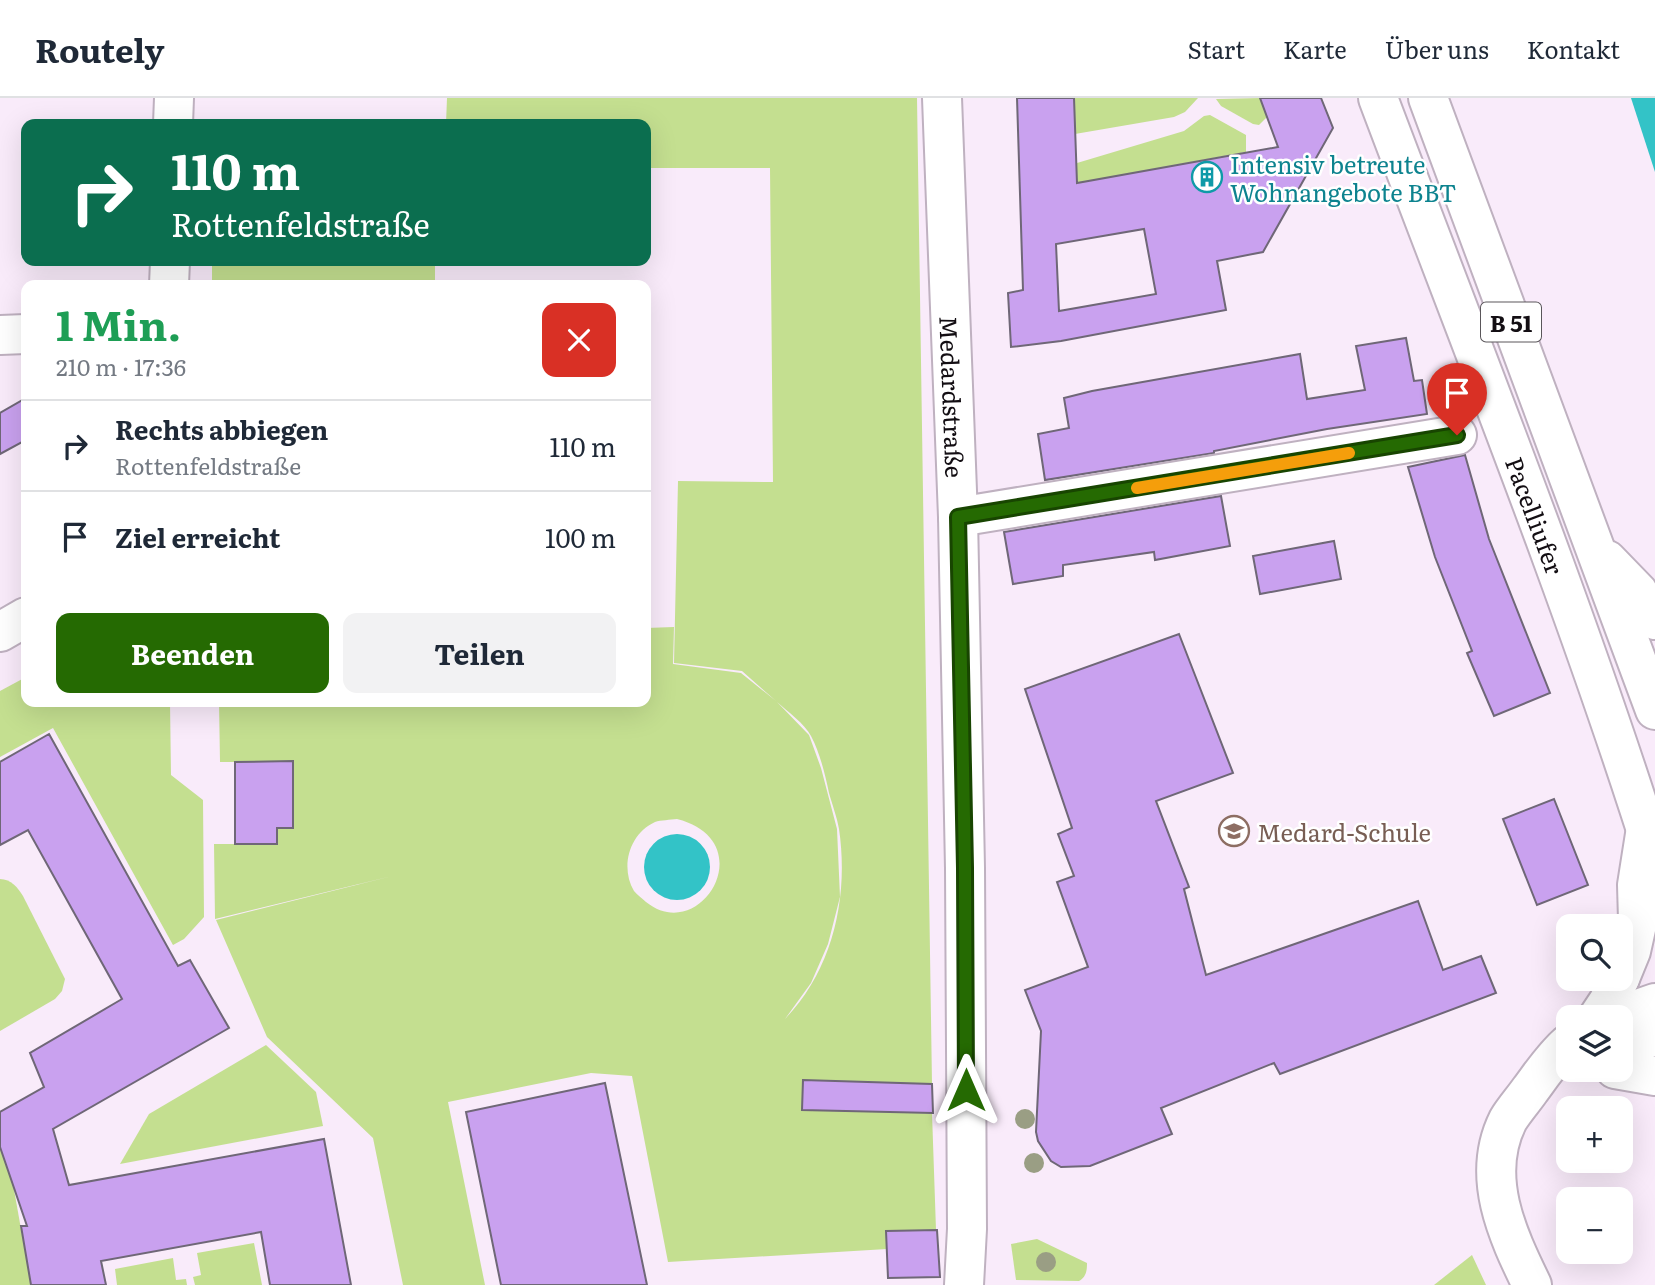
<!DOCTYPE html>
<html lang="de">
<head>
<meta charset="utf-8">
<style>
	body { margin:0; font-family:Literata,serif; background:#f2f2f3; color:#1f2937; height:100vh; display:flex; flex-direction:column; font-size:26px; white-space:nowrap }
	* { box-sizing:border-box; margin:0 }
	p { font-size:23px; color:#747a83 }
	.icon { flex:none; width:38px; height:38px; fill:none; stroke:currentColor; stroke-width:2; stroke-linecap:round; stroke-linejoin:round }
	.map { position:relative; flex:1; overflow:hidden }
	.drawer { position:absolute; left:21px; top:182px; width:630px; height:427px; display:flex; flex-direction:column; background:#fff; border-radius:14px; box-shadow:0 7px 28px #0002 }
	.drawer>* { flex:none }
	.hud { position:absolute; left:21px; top:21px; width:630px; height:147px; border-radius:14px; box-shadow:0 7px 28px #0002; background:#0b6e4f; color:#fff; overflow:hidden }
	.fabs { position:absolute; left:1556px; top:816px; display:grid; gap:14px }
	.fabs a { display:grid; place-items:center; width:77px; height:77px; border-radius:14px; background:#fff; box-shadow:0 7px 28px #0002; font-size:35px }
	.pin { position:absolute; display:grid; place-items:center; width:60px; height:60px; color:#fff; margin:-72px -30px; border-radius:50% 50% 50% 0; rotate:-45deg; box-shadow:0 0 7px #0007 }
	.pin .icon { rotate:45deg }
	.me { position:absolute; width:77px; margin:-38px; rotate:0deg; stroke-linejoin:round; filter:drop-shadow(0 0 5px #0008) }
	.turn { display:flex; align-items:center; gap:24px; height:147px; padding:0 35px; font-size:32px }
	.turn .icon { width:91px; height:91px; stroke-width:2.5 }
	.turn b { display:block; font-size:49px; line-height:60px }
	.round { display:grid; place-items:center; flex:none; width:74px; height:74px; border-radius:14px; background:#f2f2f3 }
	.summary { display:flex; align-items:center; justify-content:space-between; height:119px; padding:0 35px }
	h1 { font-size:42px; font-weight:700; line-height:52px; color:#1e9e55 }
	.primary-button { display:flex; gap:14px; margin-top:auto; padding:14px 35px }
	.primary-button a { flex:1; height:80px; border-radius:14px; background:#256a02; color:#fff; font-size:28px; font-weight:700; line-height:80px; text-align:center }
	.primary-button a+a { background:#f2f2f3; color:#1f2937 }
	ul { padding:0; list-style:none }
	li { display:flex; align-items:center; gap:21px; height:91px; padding:0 35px; border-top:2px solid #e0e1e3 }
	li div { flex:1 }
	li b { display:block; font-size:26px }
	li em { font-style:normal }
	header { display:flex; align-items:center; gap:42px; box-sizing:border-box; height:98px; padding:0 35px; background:#fff; border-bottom:2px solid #e0e1e3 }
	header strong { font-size:33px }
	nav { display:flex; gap:38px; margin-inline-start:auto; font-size:24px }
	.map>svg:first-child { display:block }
</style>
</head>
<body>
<header>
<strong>Routely</strong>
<nav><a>Start</a><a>Karte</a><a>Über uns</a><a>Kontakt</a></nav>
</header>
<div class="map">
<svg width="1655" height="1187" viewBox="0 0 1655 1187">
	<rect width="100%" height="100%" fill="#f9ebfa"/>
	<g fill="#c4df90" fill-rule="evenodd">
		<path d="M 447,0 L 917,0 L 932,986 L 803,982 L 802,1011 L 932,1015 L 936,1132 L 886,1133 L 887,1151 L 668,1164 L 632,978 L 591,975 L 448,1004 L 485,1187 L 403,1187 L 373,1040 L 267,939 L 216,822 L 392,778 L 215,821 L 214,746 L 277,746 L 277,730 L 293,730 L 293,664 L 220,664 L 219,604 L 646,604 L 646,530 L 674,529 L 673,566 L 741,575 L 776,603 L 742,573 L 674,565 L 678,383 L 773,384 L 770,70 L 646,70 L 646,26 L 446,26 ZM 777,604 C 787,613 805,626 811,638 C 820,655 825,676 829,695 C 832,706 837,719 839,731 C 849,799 833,871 785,921 L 811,885 L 828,846 L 840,799 L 837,731 L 821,670 L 809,637 ZM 677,721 C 763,743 701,848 646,804 C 642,800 637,797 634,793 C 620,769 629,736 655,724 C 661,722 670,722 677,721 Z"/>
		<path d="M 1074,0 L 1198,0 L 1185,14 L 1174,19 L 1075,36 Z"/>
		<path d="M 1260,0 L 1267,19 L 1259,27 L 1253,26 L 1221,8 L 1216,1 Z"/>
		<path d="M 1210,17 L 1246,37 L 1246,54 L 1077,85 L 1077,65 L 1184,33 L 1204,18 Z"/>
		<rect x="212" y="163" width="223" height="24"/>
		<path d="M 26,579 L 26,604 L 170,604 L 171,677 L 203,702 L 204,819 L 184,841 L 173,847 L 53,630 L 0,659 L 0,593 Z"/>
		<path d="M 0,781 C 11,781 18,790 23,798 L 65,881 L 62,893 L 55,901 L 0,933 Z"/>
		<path d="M 266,947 L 316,994 L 323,1028 L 120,1066 L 149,1016 Z"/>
		<path d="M 0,1049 L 13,1086 L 31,1187 L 0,1187 Z"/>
		<path d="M 1037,1141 L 1087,1165 C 1087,1173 1086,1179 1079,1183 L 1016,1182 L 1011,1146 Z"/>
		<path d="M 254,1145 L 262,1187 L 195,1187 L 193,1179 L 201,1177 L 197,1155 Z"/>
		<path d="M 1472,1157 L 1486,1187 L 1434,1187 Z"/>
		<path d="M 173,1160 L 176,1182 L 186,1181 L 187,1187 L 117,1187 L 115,1171 Z"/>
	</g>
	<g fill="#33c3c7">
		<path d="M 1631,0 L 1655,0 L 1655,74 Z"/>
		<circle cx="677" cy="769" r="33"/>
	</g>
	<g fill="#c9a1ef" stroke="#6f6777" stroke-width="2" fill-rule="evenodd">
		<path d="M 1017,0 L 1074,0 L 1077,85 L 1278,49 L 1260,0 L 1321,0 L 1333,30 L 1263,154 L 1217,163 L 1226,212 L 1061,243 L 1011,249 L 1008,195 L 1023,192 ZM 1144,131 L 1156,196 L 1059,213 L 1056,146 Z"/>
		<path d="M 1406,240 L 1414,283 L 1422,282 L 1427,316 L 1327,331 L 1214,353 L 1214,355 L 1045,382 L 1038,336 L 1069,330 L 1064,300 L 1092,293 L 1300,256 L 1307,301 L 1365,292 L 1356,248 Z"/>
		<path d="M 26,300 L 26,342 L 0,356 L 0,315 Z"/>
		<path d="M 1465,357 L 1489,441 L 1550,595 L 1494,618 L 1467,555 L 1472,553 L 1435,459 L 1408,369 Z"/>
		<path d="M 1221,398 L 1230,448 L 1155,462 L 1154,454 L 1063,467 L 1063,478 L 1013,486 L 1004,434 Z"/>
		<path d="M 1334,443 L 1341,481 L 1260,496 L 1253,458 Z"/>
		<path d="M 1179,536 L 1233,675 L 1156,703 L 1189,789 L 1184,791 L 1206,877 L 1418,803 L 1443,872 L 1481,858 L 1496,895 L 1280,976 L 1274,965 L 1161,1010 L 1172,1036 L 1090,1068 L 1061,1069 L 1051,1063 L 1038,1043 L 1036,1034 L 1041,933 L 1025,892 L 1088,869 L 1057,784 L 1074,778 L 1058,736 L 1072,730 L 1025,591 Z"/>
		<path d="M 49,636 L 178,868 L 190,862 L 229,930 L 53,1031 L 69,1087 L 324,1041 L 351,1187 L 270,1187 L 261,1134 L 101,1163 L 106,1187 L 31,1187 L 21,1128 L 27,1128 L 0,1049 L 0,1014 L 44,989 L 30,955 L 122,901 L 28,732 L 0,747 L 0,664 Z"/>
		<path d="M 293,663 L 293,730 L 277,730 L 277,746 L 235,746 L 235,664 Z"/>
		<path d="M 1554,701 L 1588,787 L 1537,807 L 1503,721 Z"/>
		<path d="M 803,982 L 932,986 L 933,1015 L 802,1012 Z"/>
		<path d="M 605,985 L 647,1187 L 501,1187 L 466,1014 Z"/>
		<path d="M 937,1132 L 940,1179 L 888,1180 L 886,1133 Z"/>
	</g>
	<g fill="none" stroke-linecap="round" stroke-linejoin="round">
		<g stroke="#bfb1c0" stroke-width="42">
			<g id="minor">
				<path id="s1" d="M 942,0 L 958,419 L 965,770 L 967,1131 L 964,1187"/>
				<path d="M 173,26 L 174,0"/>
				<path d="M 169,187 L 170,163"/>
				<path d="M 0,237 L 26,236"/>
				<path d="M 958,419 L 1457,337"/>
				<path d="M 0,534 L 26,519"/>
			</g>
		</g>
		<g stroke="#bfb1c0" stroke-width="42">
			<g id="primary">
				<path id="s2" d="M 1378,0 C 1473,252 1574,503 1655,760"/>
				<path d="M 1428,0 L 1655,612"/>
				<path d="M 1607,462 L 1638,494 L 1655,522"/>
				<path d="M 1620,880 L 1631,853 L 1638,822 L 1637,787 L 1646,730"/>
				<path d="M 1598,919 L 1608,904 L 1620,880"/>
				<path d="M 1615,919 L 1655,905"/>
				<path d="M 1620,954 L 1655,937"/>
				<path d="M 1615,971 L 1655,978"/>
				<path d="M 1532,1187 C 1507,1136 1480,1078 1508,1022 C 1514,1012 1523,1002 1530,992 C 1542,976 1553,959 1568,946"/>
			</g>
		</g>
		<use href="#minor" stroke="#fff" stroke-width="38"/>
		<use href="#primary" stroke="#fff" stroke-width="38"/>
	</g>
	<g fill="#9a9e84">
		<circle cx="1025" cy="1021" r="10"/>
		<circle cx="1034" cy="1065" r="10"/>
		<circle cx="1046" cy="1164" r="10"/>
	</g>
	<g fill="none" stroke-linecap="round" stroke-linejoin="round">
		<g stroke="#184501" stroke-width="18">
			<path id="route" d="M 966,992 L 965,770 L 958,419 L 1457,337"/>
		</g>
		<use href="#route" stroke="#256a02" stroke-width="12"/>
		<path stroke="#f59e0b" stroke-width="12" d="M 1137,390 L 1349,355"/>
	</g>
	<defs>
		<g id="building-ring" transform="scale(1.575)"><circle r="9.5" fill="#fff" stroke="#0f9aa8" stroke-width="1.5"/><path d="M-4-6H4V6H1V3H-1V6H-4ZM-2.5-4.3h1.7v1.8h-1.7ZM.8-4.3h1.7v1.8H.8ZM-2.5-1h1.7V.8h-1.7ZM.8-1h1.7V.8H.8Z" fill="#0f9aa8"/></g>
		<g id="school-ring" transform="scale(1.575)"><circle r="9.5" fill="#fff" stroke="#8d6e63" stroke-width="1.5"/><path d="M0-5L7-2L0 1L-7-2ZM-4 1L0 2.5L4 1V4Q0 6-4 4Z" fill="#8d6e63"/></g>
	</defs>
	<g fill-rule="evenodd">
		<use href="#building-ring" x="1207" y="79"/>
		<use href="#school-ring" x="1234" y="733"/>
	</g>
	<g text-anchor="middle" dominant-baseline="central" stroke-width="5" stroke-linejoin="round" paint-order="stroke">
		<rect fill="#fff" stroke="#5a565a" stroke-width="2" x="1481" y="204.5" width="60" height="39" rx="5"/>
		<g font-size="23" font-weight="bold" fill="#130e13">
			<text x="1511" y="224">B 51</text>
		</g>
		<g font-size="24" fill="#0d838f" stroke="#fff" text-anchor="start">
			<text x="1230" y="65">Intensiv betreute<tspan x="1230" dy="28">Wohnangebote BBT</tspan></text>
		</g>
		<g font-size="24" fill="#130e13" stroke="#fff">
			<text stroke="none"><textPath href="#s1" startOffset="299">Medardstraße</textPath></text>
			<text stroke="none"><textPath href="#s2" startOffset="446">Pacelliufer</textPath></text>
		</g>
		<g font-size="24" fill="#785e54" stroke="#fff" text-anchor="start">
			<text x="1257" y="733">Medard-Schule</text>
		</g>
	</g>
</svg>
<div class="fabs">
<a><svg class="icon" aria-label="search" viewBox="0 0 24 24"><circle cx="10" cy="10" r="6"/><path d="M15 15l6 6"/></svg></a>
<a><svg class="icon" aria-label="layers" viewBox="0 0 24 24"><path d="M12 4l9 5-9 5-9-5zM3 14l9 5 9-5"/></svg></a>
<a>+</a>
<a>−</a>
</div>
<div class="pin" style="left:1457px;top:337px;background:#d93025"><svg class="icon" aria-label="arrive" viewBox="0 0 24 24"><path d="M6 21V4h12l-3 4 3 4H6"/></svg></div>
<svg class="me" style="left:966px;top:992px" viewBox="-20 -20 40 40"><path d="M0-17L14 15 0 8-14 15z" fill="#256a02" stroke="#fff" stroke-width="4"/></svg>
<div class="hud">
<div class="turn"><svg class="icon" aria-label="right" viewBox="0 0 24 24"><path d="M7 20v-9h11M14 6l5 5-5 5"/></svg><div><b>110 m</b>Rottenfeldstraße</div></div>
</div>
<section class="drawer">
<div class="summary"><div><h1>1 Min.</h1><p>210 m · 17:36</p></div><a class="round" style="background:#d93025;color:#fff"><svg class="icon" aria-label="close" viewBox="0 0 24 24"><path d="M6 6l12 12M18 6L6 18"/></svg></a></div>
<ul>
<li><svg class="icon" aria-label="right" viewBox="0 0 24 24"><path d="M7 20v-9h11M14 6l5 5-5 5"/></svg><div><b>Rechts abbiegen</b><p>Rottenfeldstraße</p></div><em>110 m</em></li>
<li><svg class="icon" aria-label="arrive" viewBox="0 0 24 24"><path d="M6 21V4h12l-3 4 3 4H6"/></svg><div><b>Ziel erreicht</b></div><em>100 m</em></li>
</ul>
<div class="primary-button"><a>Beenden</a><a>Teilen</a></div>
</section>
</div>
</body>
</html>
